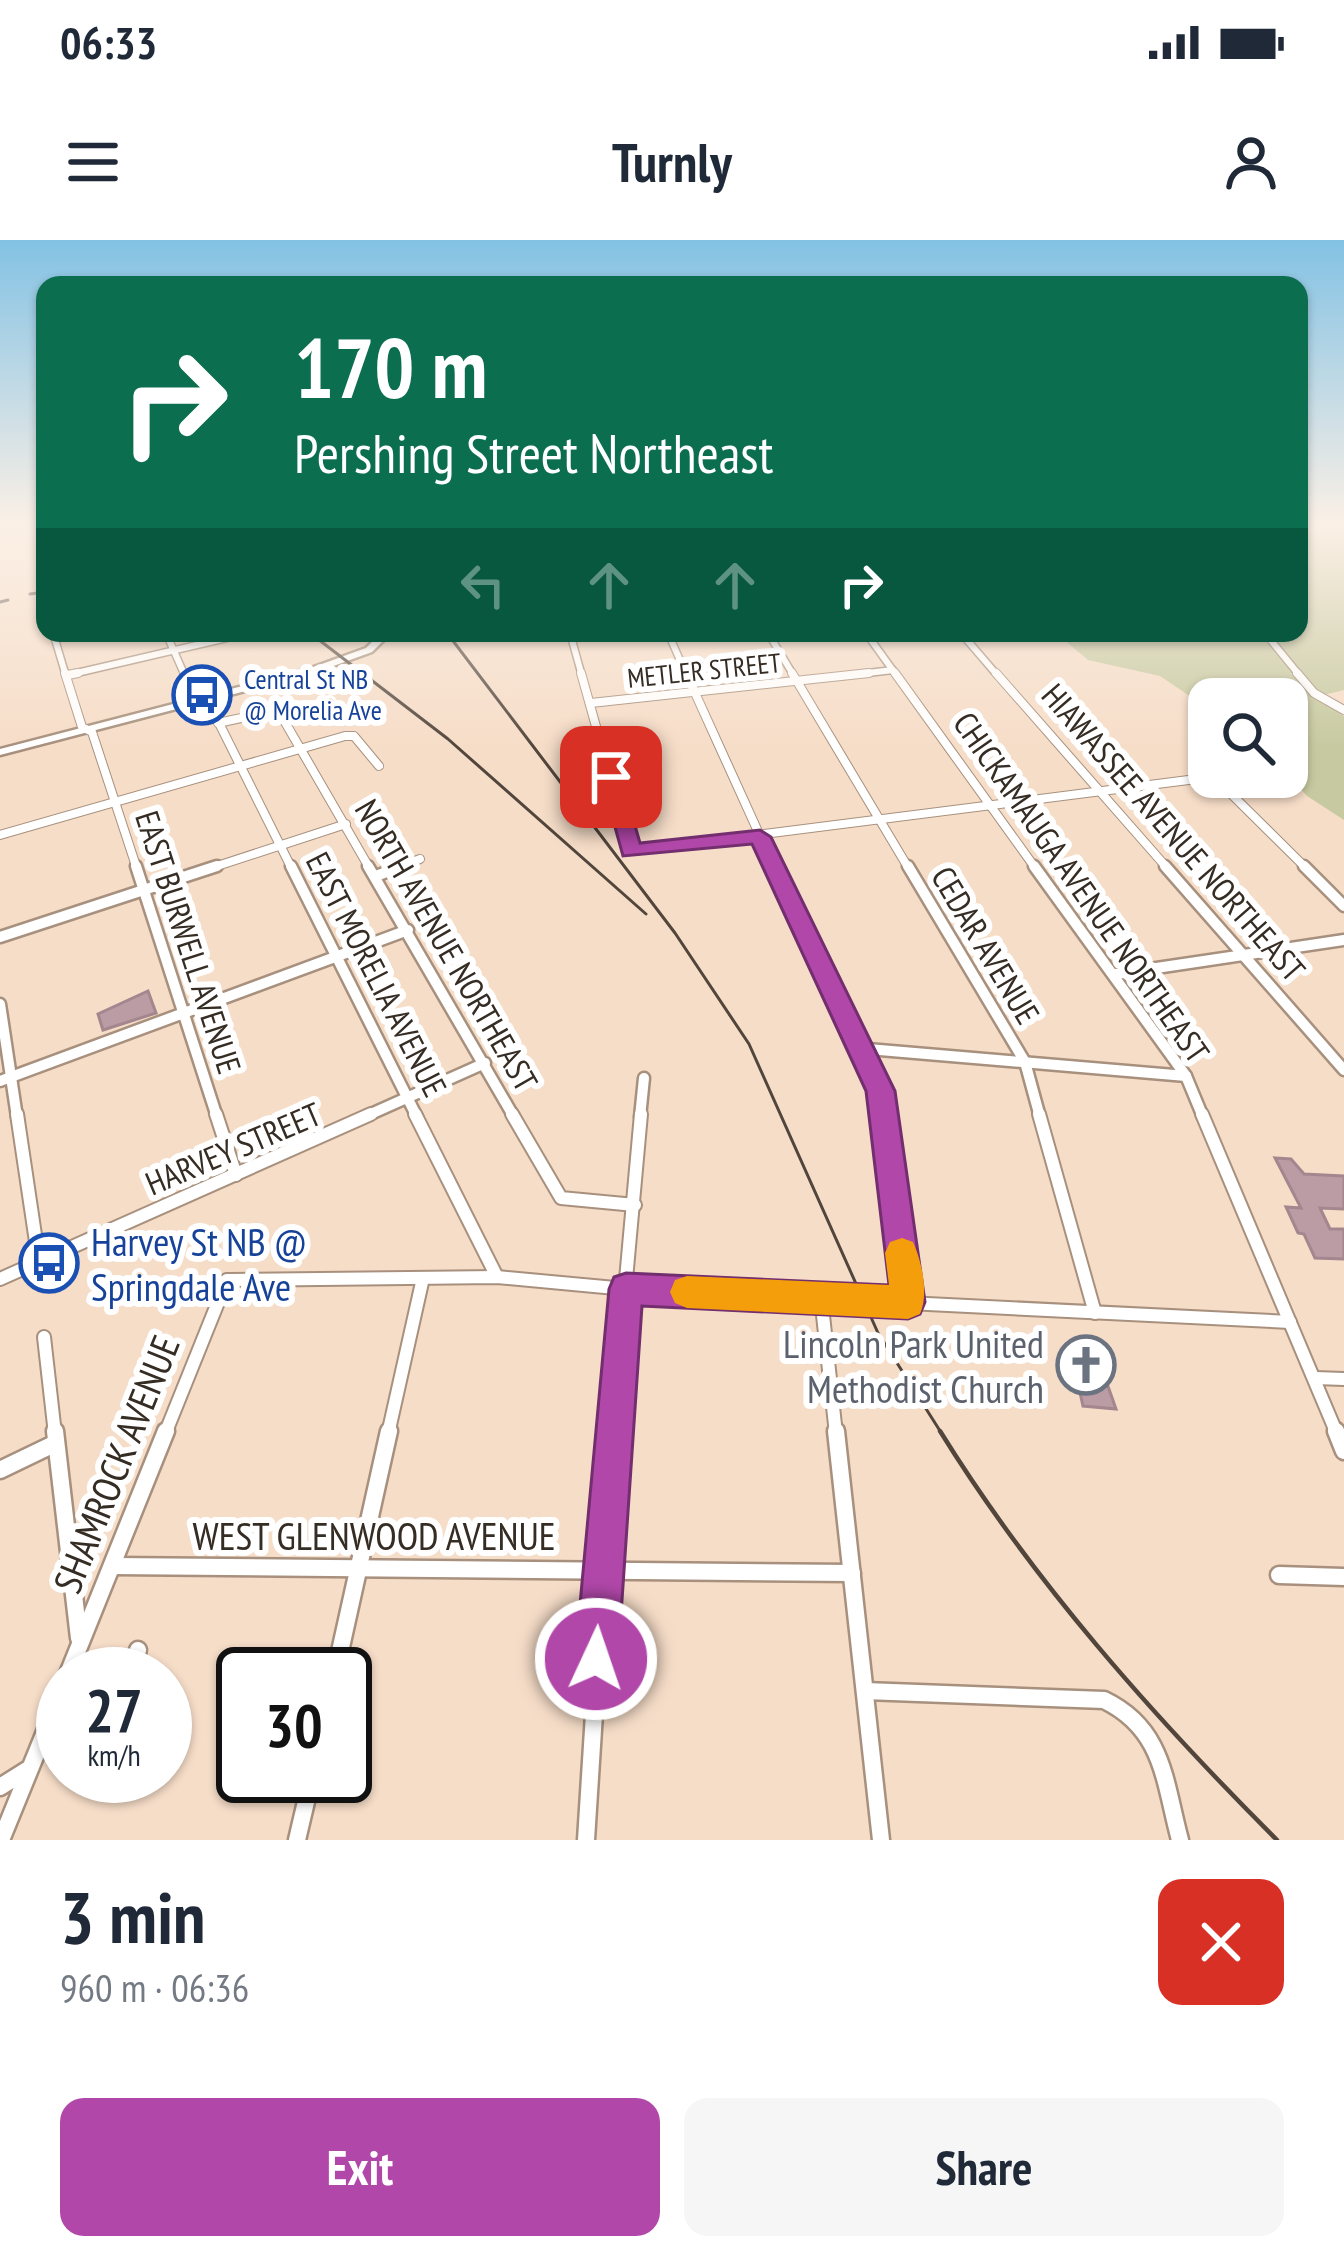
<!DOCTYPE html>
<html lang="en">
<head>
<meta charset="utf-8">
<style>
	body { margin:0; font-family:"PT Sans Narrow",sans-serif; background:#f6f6f7; color:#1f2937; height:100vh; display:flex; flex-direction:column; font-size:45px; white-space:nowrap }
	* { box-sizing:border-box; margin:0 }
	p { font-size:39px; color:#747a83 }
	.icon { flex:none; width:66px; height:66px; fill:none; stroke:currentColor; stroke-width:2; stroke-linecap:round; stroke-linejoin:round }
	.map { position:relative; height:1600px; overflow:hidden }
	.panel { display:flex; flex-direction:column; background:#fff; flex:1 }
	.panel>* { flex:none }
	.hud { position:absolute; left:36px; top:36px; width:1272px; height:366px; border-radius:24px; box-shadow:0 3px 9px #0004; background:#0b6e4f; color:#fff; overflow:hidden }
	.fabs { position:absolute; left:1188px; top:438px; display:grid; gap:24px }
	.fabs a { display:grid; place-items:center; width:120px; height:120px; border-radius:24px; background:#fff; box-shadow:0 3px 9px #0004; font-size:60px }
	.speed { position:absolute; left:36px; top:1407px; display:flex; gap:24px; font-size:60px; font-weight:700; text-align:center }
	.speed>* { display:grid; place-content:center; width:156px; height:156px; border-radius:50%; background:#fff; box-shadow:0 3px 9px #0004; line-height:1 }
	.speed small { font-size:30px; font-weight:400 }
	.speed .limit { border:6px solid #111; border-radius:18px; background:#fff; color:#111 }
	.pin { position:absolute; display:grid; place-items:center; width:102px; height:102px; color:#fff; margin:-51px; border-radius:24px; box-shadow:0 6px 18px #0006 }
	.me { position:absolute; width:132px; margin:-66px; rotate:3deg; stroke-linejoin:round; filter:drop-shadow(0 0 9px #0008) }
	.turn { display:flex; align-items:center; gap:42px; height:252px; padding:0 60px; font-size:54px }
	.turn .icon { width:156px; height:156px; stroke-width:2.5 }
	.turn b { display:block; font-size:84px; line-height:102px }
	.lanes { display:flex; align-items:center; height:114px; padding:0 60px; background:#0003; justify-content:center; gap:60px; direction:ltr }
	.lanes .off { opacity:.35 }
	.round { display:grid; place-items:center; flex:none; width:126px; height:126px; border-radius:24px; background:#f6f6f7 }
	.summary { display:flex; align-items:center; justify-content:space-between; height:204px; padding:0 60px }
	h1 { font-size:72px; font-weight:800; line-height:90px }
	.primary-button { display:flex; gap:24px; margin-top:auto; padding:24px 60px }
	.primary-button a { flex:1; height:138px; border-radius:24px; background:#b047a9; color:#fff; font-size:48px; font-weight:800; line-height:138px; text-align:center }
	.primary-button a+a { background:#f6f6f7; color:#1f2937 }
	.status { display:flex; justify-content:space-between; align-items:center; height:84px; padding:0 60px; background:#fff; direction:ltr }
	.status svg { height:33px; fill:currentColor }
	header { display:flex; justify-content:space-between; align-items:center; height:156px; padding:0 60px; background:#fff; font-size:54px; font-weight:800 }
	.map>svg:first-child { display:block }
</style>
</head>
<body>
<div class="status"><b>06:33</b><svg viewBox="0 0 49 12"><path d="M0 12V9h3v3zM5 12V6h3v6zM10 12V3h3v9zM15 12V0h3v12zM26 1h20v11H26zM47 4h2v5h-2z"/></svg></div>
<header><svg class="icon" aria-label="menu" viewBox="0 0 24 24"><path d="M4 6h16M4 12h16M4 18h16"/></svg>Turnly<svg class="icon" aria-label="person" viewBox="0 0 24 24"><circle cx="12" cy="8" r="4"/><path d="M4 21q1-7 8-7t8 7"/></svg></header>
<div class="map">
<svg width="1344" height="1600" viewBox="0 0 1344 1600">
	<rect width="100%" height="100%" fill="#f6ddc8"/>
	<path fill="#c7caa1" d="M 1299,283 L 1329,283 L 1344,290 L 1344,450 L 1315,457 L 1344,476 L 1344,580 L 1307,556 L 1287,533 L 1287,459 L 1209,459 L 1209,469 L 1160,436 L 1088,420 L 1056,393 L 1299,393 Z"/>
	<g fill="#bb9ca4" stroke="#a4868e" stroke-width="3">
		<path d="M 148,751 L 156,773 L 103,790 L 98,774 Z"/>
		<path d="M 1275,918 L 1291,919 L 1304,934 L 1344,936 L 1344,969 L 1320,968 L 1330,989 L 1344,989 L 1344,1019 L 1315,1018 L 1304,994 L 1298,993 L 1286,967 L 1301,968 Z"/>
		<path d="M 1075,1101 L 1088,1102 L 1090,1109 L 1095,1109 L 1116,1169 L 1083,1166 L 1070,1107 L 1076,1108 Z"/>
	</g>
	<g fill="none" stroke-linecap="round" stroke-linejoin="round">
		<g stroke="#a7907d" stroke-width="9">
			<g id="street-far4">
				<path d="M 166,393 L 185,436"/>
				<path d="M 570,393 L 582,436"/>
				<path d="M 668,393 L 687,436"/>
				<path d="M 768,393 L 794,436"/>
				<path d="M 866,393 L 897,436"/>
				<path d="M 961,393 L 998,436"/>
				<path d="M 1265,393 L 1300,436"/>
				<path d="M 54,396 L 66,436"/>
				<path d="M 68,435 L 244,394"/>
				<path d="M 842,436 L 893,430"/>
			</g>
		</g>
		<g stroke="#a7907d" stroke-width="10">
			<g id="street-far3">
				<path d="M 65,433 L 82,487 L 92,492 L 137,629"/>
				<path d="M 184,433 L 195,457 L 209,463 L 292,629"/>
				<path d="M 581,433 L 631,611 L 1212,537"/>
				<path d="M 686,433 L 775,629"/>
				<path d="M 792,433 L 909,629"/>
				<path d="M 895,433 L 1036,629"/>
				<path d="M 996,433 L 1168,629"/>
				<path d="M 1297,433 L 1314,453 L 1344,470"/>
				<path d="M 68,435 L 78,433"/>
				<path d="M 591,463 L 869,433"/>
				<path d="M 218,483 L 278,470 L 370,629"/>
				<path d="M 1214,537 L 1307,629"/>
				<path d="M 0,595 L 345,496 L 354,496 L 379,526"/>
				<path d="M 208,629 L 346,584"/>
				<path d="M 394,629 L 420,619"/>
			</g>
		</g>
		<g stroke="#a7907d" stroke-width="15">
			<g id="street-far2">
				<path d="M 136,626 L 217,877"/>
				<path d="M 291,626 L 417,877"/>
				<path d="M 368,626 L 514,877"/>
				<path d="M 774,626 L 880,852 L 883,877"/>
				<path d="M 908,626 L 1025,822 L 1040,877"/>
				<path d="M 1034,626 L 1186,836 L 1203,877"/>
				<path d="M 1165,626 L 1344,830"/>
				<path d="M 1304,626 L 1344,666"/>
				<path d="M 376,636 L 402,626"/>
				<path d="M 0,697 L 217,626"/>
				<path d="M 1116,734 L 1344,700"/>
				<path d="M 0,764 L 17,877"/>
				<path d="M 856,808 L 1186,836"/>
				<path d="M 0,841 L 408,690"/>
				<path d="M 364,877 L 485,823"/>
				<path d="M 640,877 L 644,838"/>
			</g>
		</g>
		<g stroke="#a7907d" stroke-width="16">
			<g id="street-far1">
				<path d="M 17,874 L 39,1022"/>
				<path d="M 216,874 L 236,935"/>
				<path d="M 415,874 L 497,1037"/>
				<path d="M 512,874 L 561,958 L 635,965"/>
				<path d="M 883,874 L 908,1062"/>
				<path d="M 1039,874 L 1095,1073"/>
				<path d="M 1202,874 L 1337,1194"/>
				<path d="M 0,1039 L 371,874"/>
				<path d="M 821,1057 L 836,1194"/>
				<path d="M 44,1097 L 55,1194"/>
				<path d="M 1315,1138 L 1344,1139"/>
				<path d="M 165,1194 L 227,1040 L 497,1037 L 626,1049 L 1290,1082"/>
				<path d="M 388,1194 L 423,1038"/>
				<path d="M 612,1194 L 641,874"/>
			</g>
		</g>
		<g stroke="#a7907d" stroke-width="21">
			<g id="street">
				<path d="M 55,1191 L 79,1398"/>
				<path d="M 836,1191 L 881,1600"/>
				<path d="M 1336,1191 L 1344,1211"/>
				<path d="M 0,1230 L 56,1203"/>
				<path d="M 112,1326 L 852,1333"/>
				<path d="M 1279,1335 L 1344,1337"/>
				<path d="M 68,1434 L 166,1191"/>
				<path d="M 130,1434 L 138,1410"/>
				<path d="M 335,1434 L 389,1191"/>
				<path d="M 865,1451 L 1104,1460 C 1164,1489 1164,1541 1180,1600"/>
				<path d="M 0,1547 L 27,1530"/>
				<path d="M 1,1600 L 63,1448"/>
				<path d="M 297,1600 L 312,1536"/>
				<path d="M 586,1600 L 612,1191"/>
			</g>
		</g>
		<g stroke="#a7907d" stroke-width="5">
			<path id="secondary" d="M 381,393 L 391,393 L 372,412 L 314,433 L 0,515 L 0,509 L 308,429 L 366,408 Z"/>
		</g>
		<use href="#street-far4" stroke="#fff" stroke-width="6"/>
		<use href="#street-far3" stroke="#fff" stroke-width="8"/>
		<use href="#street-far2" stroke="#fff" stroke-width="10"/>
		<use href="#street-far1" stroke="#fff" stroke-width="12"/>
		<use href="#street" stroke="#fff" stroke-width="16"/>
		<use href="#secondary" fill="#fff" fill-rule="evenodd"/>
		<g stroke="#52463c" stroke-width="3">
			<path d="M 30,354 L 45,352"/>
			<path d="M 0,362 L 8,360"/>
			<path d="M 310,393 L 448,499 L 646,674"/>
			<path d="M 447,393 L 675,693 L 749,804 L 878,1093 L 942,1194"/>
		</g>
		<path stroke="#52463c" stroke-width="4.5" d="M 940,1191 C 1033,1341 1152,1475 1277,1600"/>
	</g>
	<linearGradient id="sky" x2="0" y2="1"><stop stop-color="#83c2e4"/><stop offset="0.56" stop-color="#fbf0e6"/><stop offset="1" stop-color="#fbf0e6" stop-opacity="0"/></linearGradient>
	<rect width="1344" height="507" fill="url(#sky)"/>
	<path fill="#b047a9" stroke="#722e6e" stroke-width="3" d="M 611,531 L 621,537 L 640,603 L 760,590 L 771,597 L 895,851 L 925,1062 L 920,1074 L 908,1079 L 642,1066 L 618,1419 L 612,1435 L 596,1441 L 581,1435 L 575,1419 L 609,1049 L 614,1037 L 626,1033 L 889,1045 L 866,851 L 752,604 L 623,616 L 601,537 Z"/>
	<path fill="#f59e0b" d="M 902,998 L 913,1002 C 922,1022 929,1054 920,1074 L 908,1079 L 687,1068 L 675,1063 L 670,1052 L 675,1040 L 687,1036 L 889,1045 L 885,1013 L 890,1002 Z"/>
	<defs>
		<g id="bus-ring" transform="scale(3)"><circle r="9.5" fill="#fff" stroke="#1a4fb4" stroke-width="1.5"/><path d="M-5-6H5V4H4V6H2V4H-2V6H-4V4H-5ZM-3.5-4V0h7V-4ZM-3.5 1.2v1.5H-2V1.2ZM2 1.2v1.5H3.5V1.2Z" fill="#1a4fb4"/></g>
		<g id="church-ring" transform="scale(3)"><circle r="9.5" fill="#fff" stroke="#6b7280" stroke-width="1.5"/><path d="M-1.2-6h2.4v3.5h3.3v2.4h-3.3V6h-2.4V-.1h-3.3v-2.4h3.3Z" fill="#6b7280"/></g>
	</defs>
	<g fill-rule="evenodd">
		<use href="#bus-ring" x="202" y="455"/>
		<use href="#bus-ring" x="49" y="1023"/>
		<use href="#church-ring" x="1086" y="1125"/>
	</g>
	<g text-anchor="middle" dominant-baseline="central" stroke-width="12" stroke-linejoin="round" paint-order="stroke">
		<g font-size="27" fill="#352c24" stroke="#fff">
			<text transform="translate(704 430) rotate(-6)">METLER STREET</text>
		</g>
		<g font-size="27" fill="#164399" stroke="#fff" text-anchor="start">
			<text x="244" y="439">Central St NB<tspan x="244" dy="31">@ Morelia Ave</tspan></text>
		</g>
		<g font-size="33" fill="#352c24" stroke="#fff">
			<text transform="translate(1174 592) rotate(49)">HIAWASSEE AVENUE NORTHEAST</text>
			<text transform="translate(1082 647) rotate(55)">CHICKAMAUGA AVENUE NORTHEAST</text>
			<text transform="translate(189 702) rotate(72)">EAST BURWELL AVENUE</text>
			<text transform="translate(447 705) rotate(60)">NORTH AVENUE NORTHEAST</text>
			<text transform="translate(986 705) rotate(59)">CEDAR AVENUE</text>
			<text transform="translate(377 734) rotate(63)">EAST MORELIA AVENUE</text>
			<text transform="translate(233 908) rotate(-23)">HARVEY STREET</text>
		</g>
		<g font-size="39" fill="#164399" stroke="#fff" text-anchor="start">
			<text x="91" y="1001">Harvey St NB @<tspan x="91" dy="45">Springdale Ave</tspan></text>
		</g>
		<g font-size="39" fill="#5b616d" stroke="#fff" text-anchor="end">
			<text x="1044" y="1103">Lincoln Park United<tspan x="1044" dy="45">Methodist Church</tspan></text>
		</g>
		<g font-size="39" fill="#352c24" stroke="#fff">
			<text transform="translate(116 1224) rotate(-68)">SHAMROCK AVENUE</text>
			<text x="374" y="1295">WEST GLENWOOD AVENUE</text>
		</g>
	</g>
</svg>
<div class="fabs">
<a><svg class="icon" aria-label="search" viewBox="0 0 24 24"><circle cx="10" cy="10" r="6"/><path d="M15 15l6 6"/></svg></a>
</div>
<div class="speed"><div>27<small>km/h</small></div><div class="limit">30</div></div>
<div class="pin" style="left:611px;top:537px;background:#d93025"><svg class="icon" aria-label="arrive" viewBox="0 0 24 24"><path d="M6 21V4h12l-3 4 3 4H6"/></svg></div>
<svg class="me" style="left:596px;top:1419px" viewBox="-20 -20 40 40"><circle r="17" fill="#b047a9" stroke="#fff" stroke-width="3"/><path d="M0-11L8 9 0 5-8 9z" fill="#fff"/></svg>
<div class="hud">
<div class="turn"><svg class="icon" aria-label="right" viewBox="0 0 24 24"><path d="M7 20v-9h11M14 6l5 5-5 5"/></svg><div><b>170 m</b>Pershing Street Northeast</div></div>
<div class="lanes"><svg class="icon off" aria-label="left" viewBox="0 0 24 24"><path d="M17 20v-9H6M10 6l-5 5 5 5"/></svg><svg class="icon off" aria-label="ahead" viewBox="0 0 24 24"><path d="M12 20V5M6 11l6-6 6 6"/></svg><svg class="icon off" aria-label="ahead" viewBox="0 0 24 24"><path d="M12 20V5M6 11l6-6 6 6"/></svg><svg class="icon" aria-label="right" viewBox="0 0 24 24"><path d="M7 20v-9h11M14 6l5 5-5 5"/></svg></div>
</div>
</div>
<section class="panel">
<div class="summary"><div><h1>3 min</h1><p>960 m · 06:36</p></div><a class="round" style="background:#d93025;color:#fff"><svg class="icon" aria-label="close" viewBox="0 0 24 24"><path d="M6 6l12 12M18 6L6 18"/></svg></a></div>
<div class="primary-button"><a>Exit</a><a>Share</a></div>
</section>
</body>
</html>
